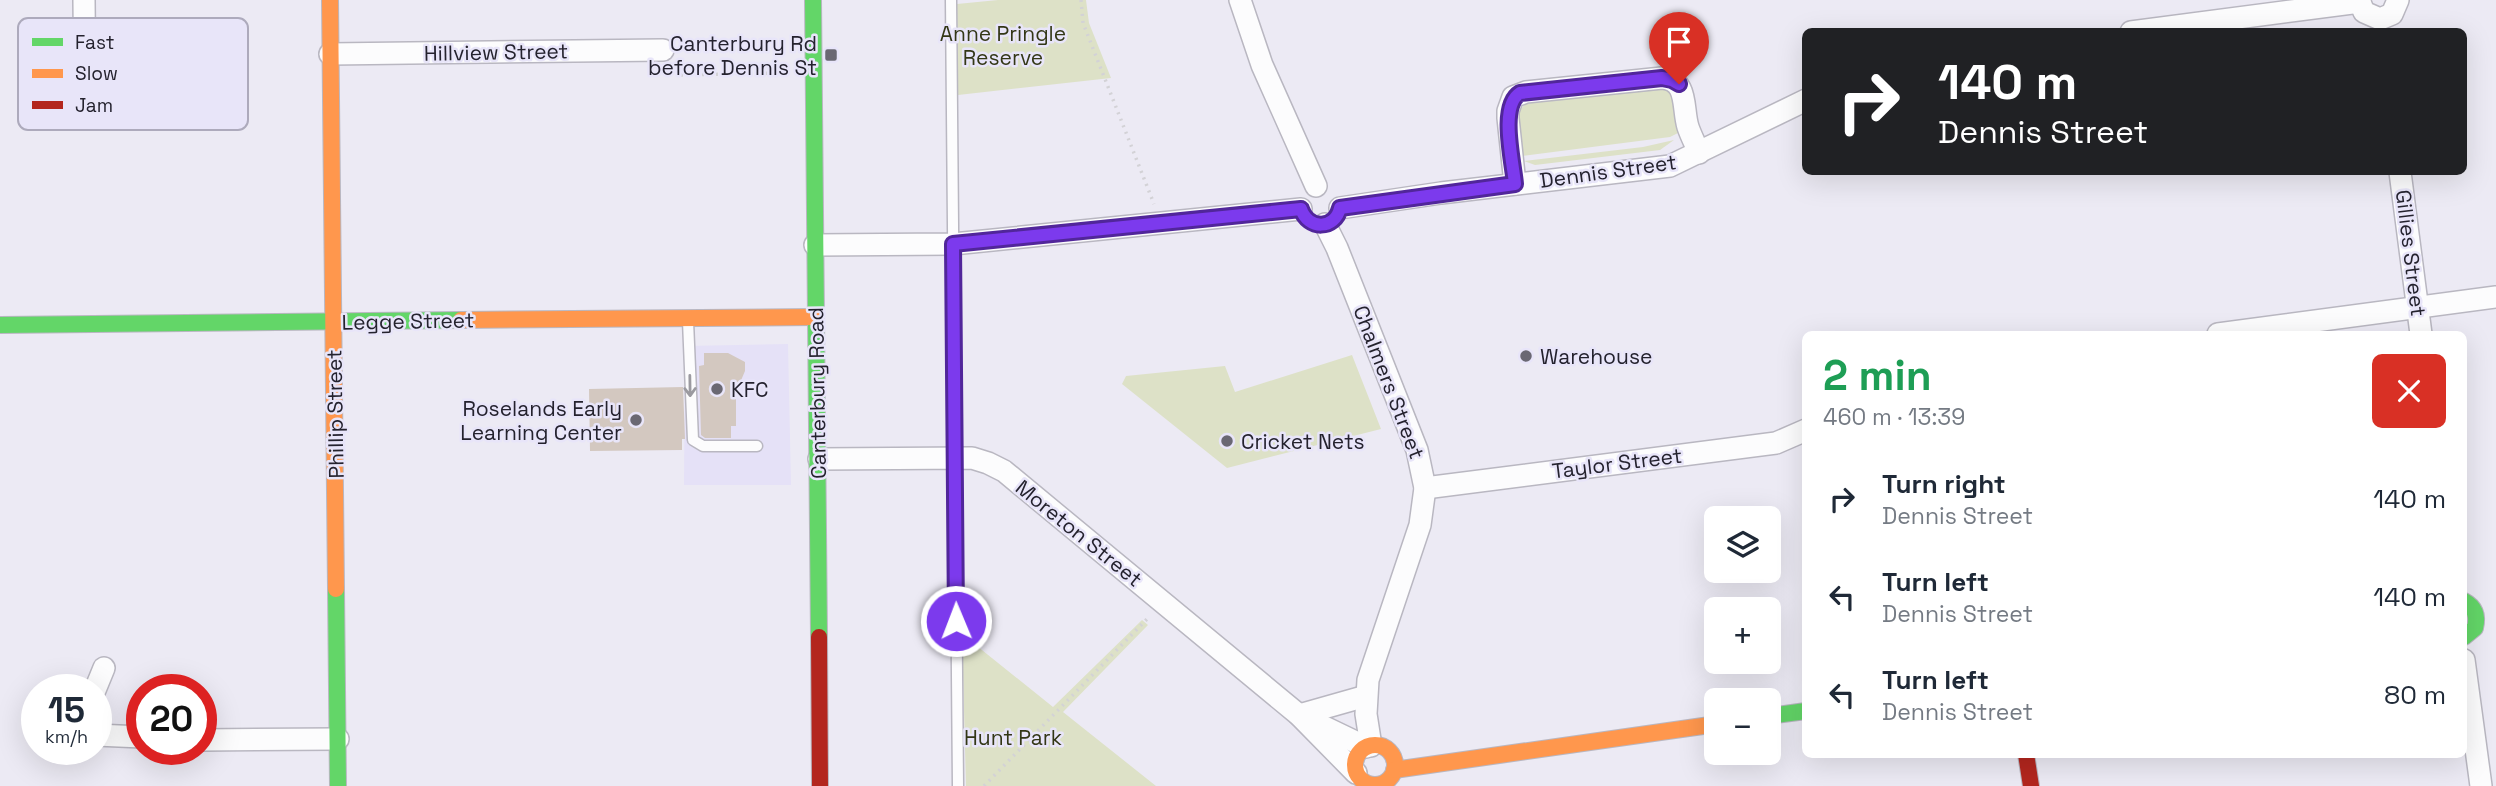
<!DOCTYPE html>
<html lang="en">
<head>
<meta charset="utf-8">
<style>
	body { margin:0; font-family:"Space Grotesk",sans-serif; background:#f2f2f3; color:#1f2937; height:100vh; display:flex; flex-direction:column; font-size:26px; white-space:nowrap }
	* { box-sizing:border-box; margin:0 }
	p { font-size:23px; color:#747a83 }
	.icon { flex:none; width:38px; height:38px; fill:none; stroke:currentColor; stroke-width:2; stroke-linecap:round; stroke-linejoin:round }
	.map { position:relative; flex:1; overflow:hidden }
	.drawer { position:absolute; left:1802px; top:331px; width:665px; height:427px; display:flex; flex-direction:column; background:#fff; border-radius:10px; box-shadow:0 7px 28px #0002 }
	.drawer>* { flex:none }
	.guide { position:absolute; left:1802px; top:28px; width:665px; height:147px; border-radius:10px; box-shadow:0 7px 28px #0002; background:#202124; color:#fff; overflow:hidden }
	.buttons { position:absolute; left:1704px; top:506px; display:grid; gap:14px }
	.buttons a { display:grid; place-items:center; width:77px; height:77px; border-radius:10px; background:#fff; box-shadow:0 7px 28px #0002; font-size:35px }
	.speed { position:absolute; left:21px; top:674px; display:flex; gap:14px; font-size:35px; font-weight:700; text-align:center }
	.speed>* { display:grid; place-content:center; width:91px; height:91px; border-radius:50%; background:#fff; box-shadow:0 7px 28px #0002; line-height:1 }
	.speed small { font-size:18px; font-weight:400 }
	.speed .limit { border:10px solid #d22; background:#fff; color:#111 }
	.pin { position:absolute; display:grid; place-items:center; width:60px; height:60px; color:#fff; margin:-72px -30px; border-radius:50% 50% 50% 0; rotate:-45deg; box-shadow:0 0 7px #0007 }
	.pin .icon { rotate:45deg }
	.me { position:absolute; width:77px; margin:-38px; rotate:359deg; stroke-linejoin:round; filter:drop-shadow(0 0 5px #0008) }
	.turn { display:flex; align-items:center; gap:24px; height:147px; padding:0 21px; font-size:32px }
	.turn .icon { width:91px; height:91px; stroke-width:2.5 }
	.turn b { display:block; font-size:49px; line-height:60px }
	.round { display:grid; place-items:center; flex:none; width:74px; height:74px; border-radius:10px; background:#f2f2f3 }
	.overview { display:flex; align-items:center; justify-content:space-between; height:119px; padding:0 21px }
	h1 { font-size:42px; font-weight:700; line-height:52px; color:#1e9e55 }
	ul { padding:0; list-style:none }
	li { display:flex; align-items:center; gap:21px; height:98px; padding:0 21px }
	li div { flex:1 }
	li b { display:block; font-size:26px }
	li em { font-style:normal }
	.map>svg:first-child { display:block }
</style>
</head>
<body>
<div class="map">
<svg width="2496" height="786" viewBox="0 0 2496 786">
	<rect width="100%" height="100%" fill="#eceaf4"/>
	<path fill="#e5e1f7" d="M 788,344 L 791,485 L 684,485 L 685,346 Z"/>
	<g fill="#dde1c7">
		<path d="M 998,0 L 1086,0 L 1089,23 L 1111,78 L 958,95 L 957,4 Z"/>
		<path d="M 1661,87 C 1679,91 1677,118 1678,133 L 1670,137 L 1522,156 L 1518,113 L 1525,104 Z"/>
		<path d="M 1674,140 L 1660,150 L 1535,165 L 1524,161 L 1643,147 Z"/>
		<path d="M 1352,355 L 1381,429 L 1227,468 L 1122,384 L 1126,376 L 1225,366 L 1235,392 Z"/>
		<path d="M 1142,620 L 1148,625 L 1063,712 L 1156,786 L 966,786 L 962,634 L 1053,707 Z"/>
	</g>
	<g fill="#d3c8c0">
		<path d="M 704,353 L 728,353 L 745,362 L 745,371 L 736,392 L 736,426 L 731,426 L 731,438 L 705,438 L 701,435 L 699,366 L 704,365 Z"/>
		<path d="M 683,387 L 685,439 L 682,439 L 682,450 L 590,451 L 589,389 Z"/>
	</g>
	<g fill="none" stroke-linecap="round" stroke-linejoin="round">
		<g stroke="#b9b7c1" stroke-width="13">
			<g id="lane">
				<path d="M 951,0 L 958,786"/>
				<path d="M 688,321 L 693,440 L 703,446 L 757,446"/>
			</g>
		</g>
		<g stroke="#b9b7c1" stroke-width="24">
			<g id="street">
				<path d="M 84,0 L 85,96"/>
				<path d="M 1240,0 L 1262,65 L 1316,186"/>
				<path d="M 2359,0 L 2364,12 L 2380,19 L 2392,14 L 2398,0"/>
				<path d="M 2131,32 L 2360,2"/>
				<path d="M 330,54 L 663,50"/>
				<path d="M 2400,172 L 2421,334"/>
				<path d="M 1515,184 L 1508,118 L 1508,111 L 1513,97 L 1526,92 L 1662,78 C 1689,80 1682,108 1688,127 C 1691,136 1696,145 1699,153"/>
				<path d="M 1340,208 L 1441,193 L 1670,166 L 1806,100"/>
				<path d="M 1325,224 L 1337,248 L 1417,450 L 1425,488 L 1420,525 L 1368,680 L 1366,714 L 1371,746"/>
				<path d="M 815,245 L 953,244 L 1301,209"/>
				<path d="M 2218,334 L 2496,297"/>
				<path d="M 819,459 L 972,458 L 988,463 L 1004,471 L 1299,715 L 1356,773"/>
				<path d="M 1425,488 L 1776,443 L 1806,430"/>
				<path d="M 2464,660 L 2481,786"/>
				<path d="M 95,690 L 104,668"/>
				<path d="M 1299,715 L 1366,696"/>
				<path d="M 1314,722 L 1366,747"/>
				<path d="M 96,735 L 142,737"/>
				<path d="M 201,740 L 338,739"/>
			</g>
		</g>
		<g stroke="#b9b7c1" stroke-width="18">
			<g id="fast">
				<path d="M 813,0 L 819,637"/>
				<path d="M 0,325 L 461,320"/>
				<path d="M 336,589 L 338,786"/>
				<path d="M 2464,601 C 2475,607 2478,616 2475,628 L 2464,637"/>
				<path d="M 1769,716 L 1806,711"/>
			</g>
		</g>
		<g stroke="#b9b7c1" stroke-width="18">
			<g id="slow">
				<path d="M 330,0 L 336,589"/>
				<path d="M 461,320 L 816,317"/>
				<circle cx="1375" cy="765" r="20"/>
				<path d="M 1394,770 L 1717,724"/>
			</g>
		</g>
		<g stroke="#b9b7c1" stroke-width="18">
			<g id="jam">
				<path d="M 819,637 L 820,786"/>
				<path d="M 2026,754 L 2031,786"/>
			</g>
		</g>
		<g stroke="#d3d2d6" stroke-width="3.5" stroke-dasharray="2 5" stroke-linecap="butt">
			<path d="M 1081,0 L 1083,23 L 1154,204"/>
			<path d="M 673,64 L 680,75 L 786,73"/>
			<path d="M 984,786 L 1150,616"/>
		</g>
		<use href="#lane" stroke="#fcfcfd" stroke-width="10"/>
		<use href="#street" stroke="#fcfcfd" stroke-width="21"/>
		<use href="#fast" stroke="#63d668" stroke-width="16"/>
		<use href="#slow" stroke="#ff974d" stroke-width="16"/>
		<use href="#jam" stroke="#b3261e" stroke-width="16"/>
	</g>
	<defs><path id="oneway-shaft" d="M-6 0H5M1.5-3L5.5 0L1.5 3" fill="none" stroke-width="1.6" stroke-linecap="round" stroke-linejoin="round" transform="scale(1.75)"/></defs>
	<use stroke="#9b9aa0" href="#oneway-shaft" transform="translate(690 386) rotate(89)"/>
	<g fill="none" stroke-linecap="round" stroke-linejoin="round">
		<g stroke="#51269a" stroke-width="18">
			<path id="route" d="M 956,621 L 953,244 L 1301,209 C 1308,230 1335,230 1340,208 L 1515,184 C 1513,161 1499,106 1520,93 L 1662,78 L 1672,80 L 1679,84"/>
		</g>
		<use href="#route" stroke="#7c3aed" stroke-width="12"/>
	</g>
	<g fill="#6a6873" stroke="#e8e5f9" stroke-width="2.5">
		<rect x="824" y="48" width="14" height="14" rx="3.5"/>
		<circle cx="1526" cy="356" r="7"/>
		<circle cx="717" cy="389" r="7"/>
		<circle cx="636" cy="420" r="7"/>
		<circle cx="1227" cy="441" r="7"/>
	</g>
	<g text-anchor="middle" dominant-baseline="central" stroke-width="5" stroke-linejoin="round" paint-order="stroke">
		<g font-size="21" fill="#333716" stroke="#e8e5f9">
			<text x="1003" y="33">Anne Pringle<tspan x="1003" dy="24">Reserve</tspan></text>
			<text x="1013" y="737">Hunt Park</text>
		</g>
		<g font-size="21" fill="#24222e" stroke="#e8e5f9" text-anchor="start">
			<text x="817" y="43" text-anchor="end">Canterbury Rd<tspan x="817" dy="24">before Dennis St</tspan></text>
			<text x="1540" y="356">Warehouse</text>
			<text x="731" y="389">KFC</text>
			<text x="622" y="408" text-anchor="end">Roselands Early<tspan x="622" dy="24">Learning Center</tspan></text>
			<text x="1241" y="441">Cricket Nets</text>
		</g>
		<g font-size="21" fill="#24222e" stroke="#e8e5f9">
			<text transform="translate(496 52) rotate(-1)">Hillview Street</text>
			<text transform="translate(1608 171) rotate(-8)">Dennis Street</text>
			<text transform="translate(2411 253) rotate(83)">Gillies Street</text>
			<text transform="translate(408 321) rotate(-1)">Legge Street</text>
			<text transform="translate(1389 382) rotate(69)">Chalmers Street</text>
			<text transform="translate(817 393) rotate(-91)">Canterbury Road</text>
			<text transform="translate(335 414) rotate(-91)">Phillip Street</text>
			<text transform="translate(1617 463) rotate(-7)">Taylor Street</text>
			<text transform="translate(1079 533) rotate(39)">Moreton Street</text>
		</g>
	</g>
	<rect x="18" y="18" width="230" height="112" rx="10" fill="#e8e5f9" stroke="#adaabc" stroke-width="2"/>
	<rect x="32" y="38" width="31" height="8" fill="#63d668"/>
	<rect x="32" y="69" width="31" height="9" fill="#ff974d"/>
	<rect x="32" y="101" width="31" height="8" fill="#b3261e"/>
	<g font-size="19" fill="#24222e">
		<text x="75" y="49">Fast</text>
		<text x="75" y="80">Slow</text>
		<text x="75" y="112">Jam</text>
	</g>
</svg>
<div class="buttons">
<a><svg class="icon" aria-label="layers" viewBox="0 0 24 24"><path d="M12 4l9 5-9 5-9-5zM3 14l9 5 9-5"/></svg></a>
<a>+</a>
<a>−</a>
</div>
<div class="speed"><div>15<small>km/h</small></div><div class="limit">20</div></div>
<div class="pin" style="left:1679px;top:84px;background:#d93025"><svg class="icon" aria-label="arrive" viewBox="0 0 24 24"><path d="M6 21V4h12l-3 4 3 4H6"/></svg></div>
<svg class="me" style="left:956px;top:621px" viewBox="-20 -20 40 40"><circle r="17" fill="#7c3aed" stroke="#fff" stroke-width="3"/><path d="M0-11L8 9 0 5-8 9z" fill="#fff"/></svg>
<div class="guide">
<div class="turn"><svg class="icon" aria-label="right" viewBox="0 0 24 24"><path d="M7 20v-9h11M14 6l5 5-5 5"/></svg><div><b>140 m</b>Dennis Street</div></div>
</div>
<section class="drawer">
<div class="overview"><div><h1>2 min</h1><p>460 m · 13:39</p></div><a class="round" style="background:#d93025;color:#fff"><svg class="icon" aria-label="close" viewBox="0 0 24 24"><path d="M6 6l12 12M18 6L6 18"/></svg></a></div>
<ul>
<li><svg class="icon" aria-label="right" viewBox="0 0 24 24"><path d="M7 20v-9h11M14 6l5 5-5 5"/></svg><div><b>Turn right</b><p>Dennis Street</p></div><em>140 m</em></li>
<li><svg class="icon" aria-label="left" viewBox="0 0 24 24"><path d="M17 20v-9H6M10 6l-5 5 5 5"/></svg><div><b>Turn left</b><p>Dennis Street</p></div><em>140 m</em></li>
<li><svg class="icon" aria-label="left" viewBox="0 0 24 24"><path d="M17 20v-9H6M10 6l-5 5 5 5"/></svg><div><b>Turn left</b><p>Dennis Street</p></div><em>80 m</em></li>
</ul>
</section>
</div>
</body>
</html>
